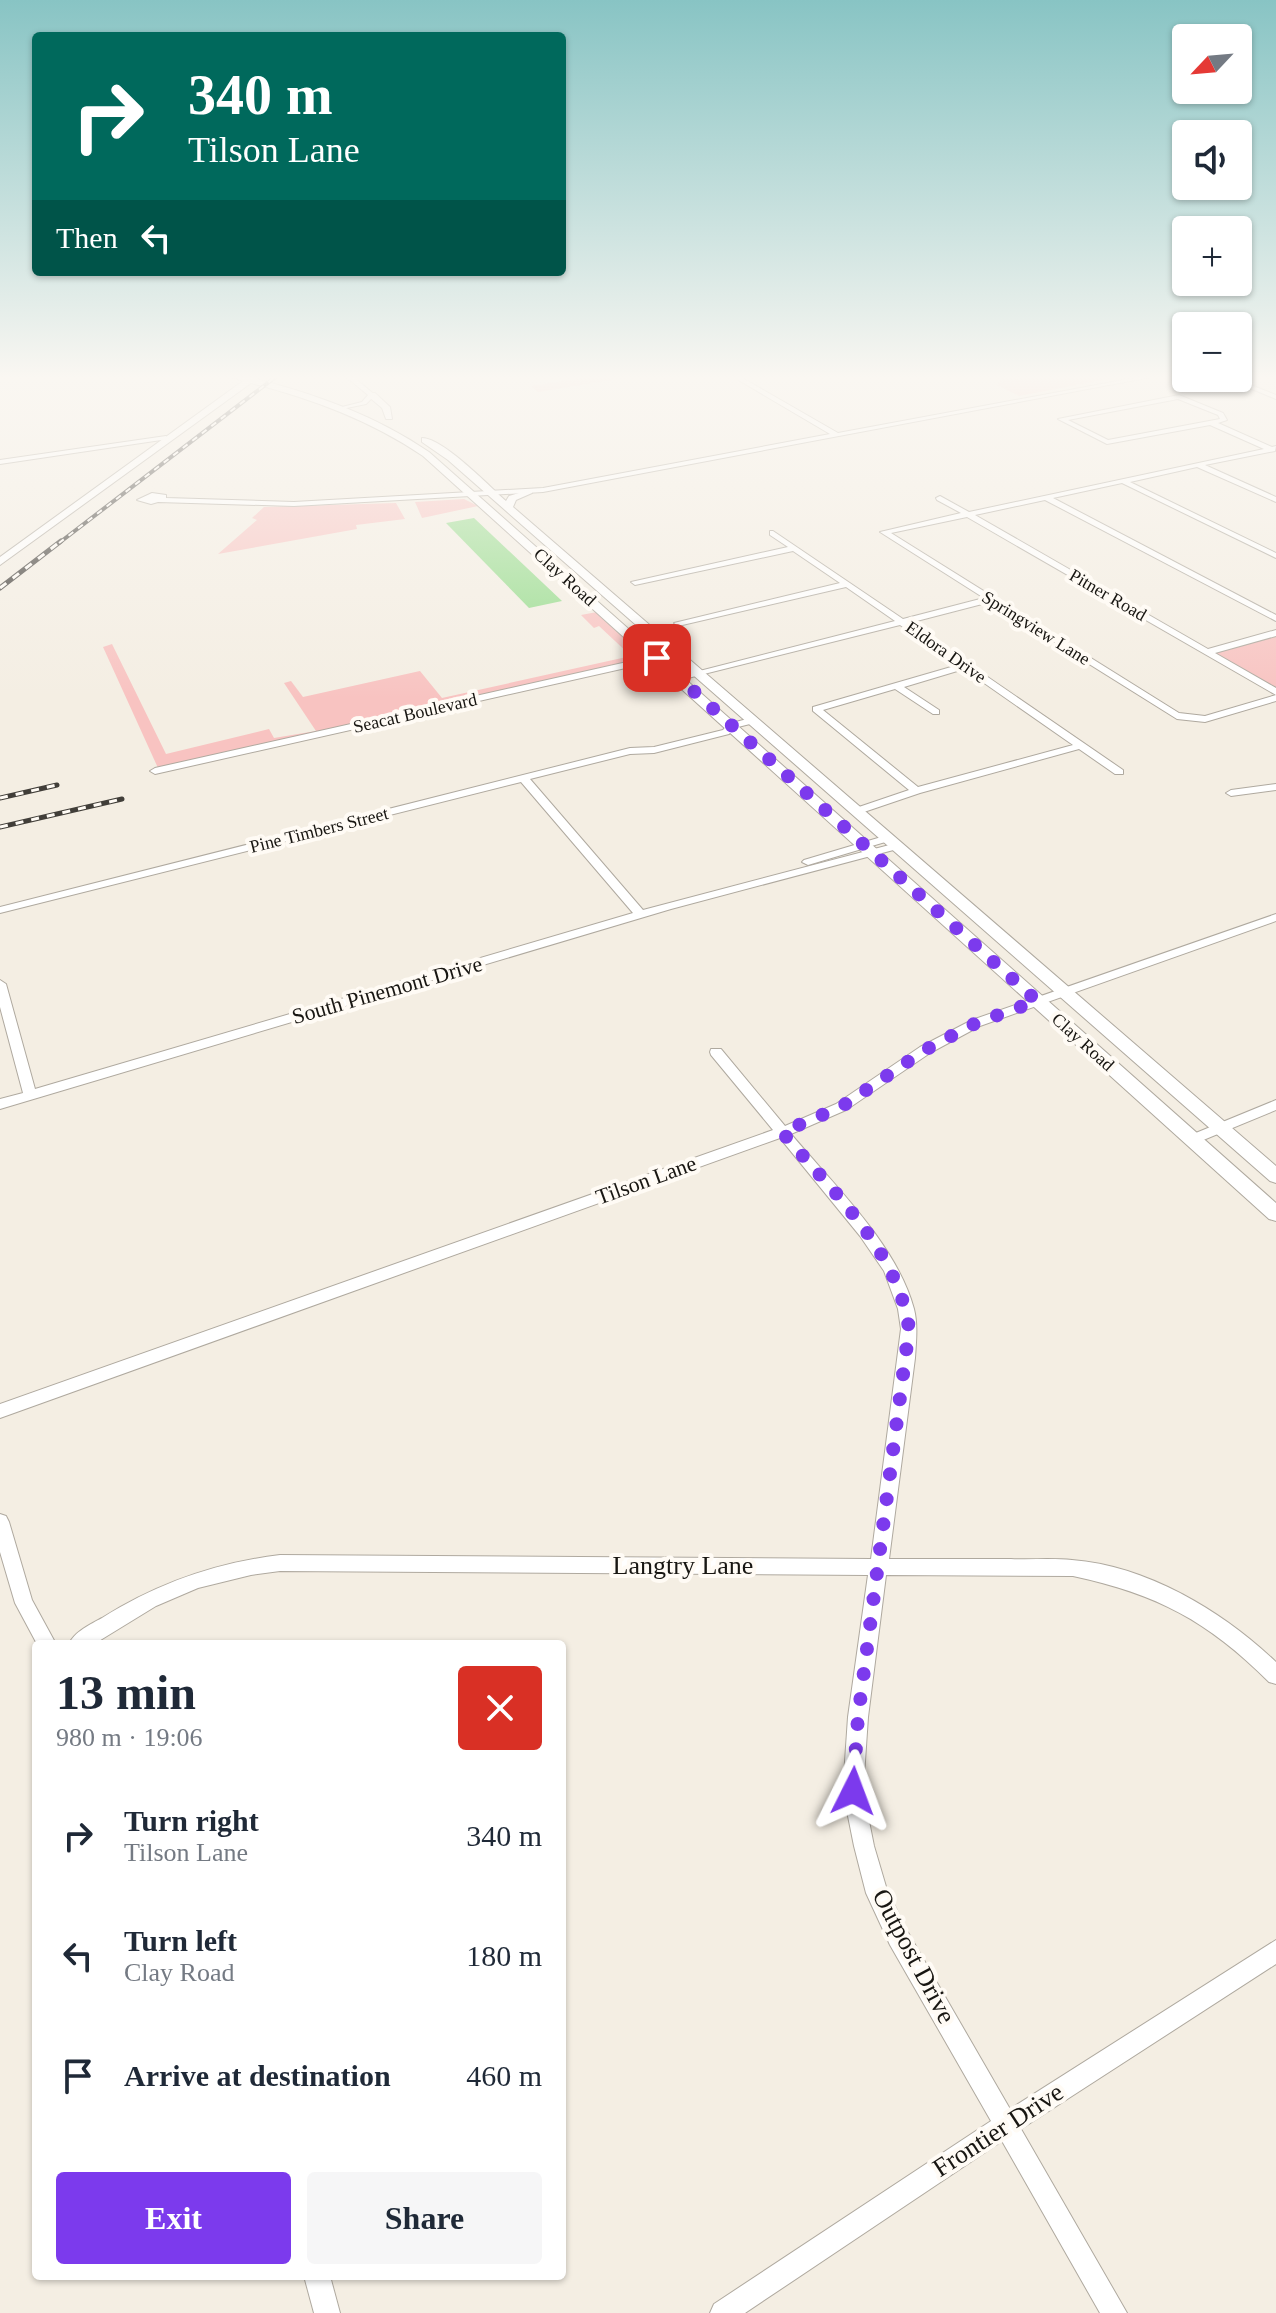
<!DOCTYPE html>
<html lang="en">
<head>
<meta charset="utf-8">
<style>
	body { margin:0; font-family:Georgia,serif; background:#f6f6f7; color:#1f2937; height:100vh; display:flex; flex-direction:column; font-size:30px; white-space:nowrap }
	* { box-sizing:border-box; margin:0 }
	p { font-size:26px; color:#747a83 }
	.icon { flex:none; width:44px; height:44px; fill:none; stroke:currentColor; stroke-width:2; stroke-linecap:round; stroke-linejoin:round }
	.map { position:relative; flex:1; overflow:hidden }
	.side { position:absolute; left:32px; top:1640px; width:534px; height:640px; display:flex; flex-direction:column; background:#fff; border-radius:8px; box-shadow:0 2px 6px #0004 }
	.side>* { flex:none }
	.top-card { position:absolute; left:32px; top:32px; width:534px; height:244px; border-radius:8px; box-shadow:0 2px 6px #0004; background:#00695c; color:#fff; overflow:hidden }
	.needle { width:52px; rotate:244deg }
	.controls { position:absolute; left:1172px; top:24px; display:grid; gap:16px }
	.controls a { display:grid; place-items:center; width:80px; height:80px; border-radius:8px; background:#fff; box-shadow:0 2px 6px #0004; font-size:40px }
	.pin { position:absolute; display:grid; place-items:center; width:68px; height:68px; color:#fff; margin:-34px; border-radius:16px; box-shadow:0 4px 12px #0006 }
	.me { position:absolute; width:88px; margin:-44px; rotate:3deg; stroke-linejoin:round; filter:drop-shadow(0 0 6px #0008) }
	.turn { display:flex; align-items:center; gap:28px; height:168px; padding:0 24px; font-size:36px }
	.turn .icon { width:104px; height:104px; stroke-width:2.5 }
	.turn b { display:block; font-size:56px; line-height:68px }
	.then { display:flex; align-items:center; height:76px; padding:0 24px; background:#0003; gap:16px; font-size:30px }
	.round { display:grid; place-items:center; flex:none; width:84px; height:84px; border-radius:8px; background:#f6f6f7 }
	.summary { display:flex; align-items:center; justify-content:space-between; height:136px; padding:0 24px }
	h1 { font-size:48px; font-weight:700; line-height:60px }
	.cta { display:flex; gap:16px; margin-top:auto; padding:16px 24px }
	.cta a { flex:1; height:92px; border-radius:8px; background:#7c3aed; color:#fff; font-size:32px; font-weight:700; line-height:92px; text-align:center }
	.cta a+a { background:#f6f6f7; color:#1f2937 }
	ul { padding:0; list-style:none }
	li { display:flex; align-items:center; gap:24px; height:120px; padding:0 24px }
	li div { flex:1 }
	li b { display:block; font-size:30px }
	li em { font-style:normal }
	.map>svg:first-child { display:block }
</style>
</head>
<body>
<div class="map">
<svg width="1276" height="2313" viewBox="0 0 1276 2313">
	<rect width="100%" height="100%" fill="#f4eee3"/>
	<g fill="#f8c3c1">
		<path d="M 600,375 L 642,375 L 538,392 L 531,386 Z"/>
		<path d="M 999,375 L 1128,375 L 1019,396 L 997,385 L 1001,380 Z"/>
		<path d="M 464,499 L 478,506 L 422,518 L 415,502 Z"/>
		<path d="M 396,503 L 405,519 L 356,525 L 357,529 L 218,554 L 257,520 L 252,518 L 264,507 Z"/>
		<path d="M 597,612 L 648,658 L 158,768 L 103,647 L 112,644 L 166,754 L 269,729 L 274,738 L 316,731 L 284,683 L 291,681 L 303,697 L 420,671 L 442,698 L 631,656 L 599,626 L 594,628 L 581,615 Z"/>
		<path d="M 1276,633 L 1276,692 L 1207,652 Z"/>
	</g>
	<path fill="#98dc8e" d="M 474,518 L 562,601 L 529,608 L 446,523 Z"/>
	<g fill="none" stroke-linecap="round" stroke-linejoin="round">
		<g stroke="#afa99f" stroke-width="2">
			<g id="minor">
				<path d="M 344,375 L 351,375 L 375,395 L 366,404 L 342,409 L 342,407 L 362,402 L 368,395 Z"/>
				<path d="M 730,375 L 737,375 L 838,433 L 1150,375 L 1162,375 L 543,492 L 294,506 L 158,502 L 151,504 L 137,500 L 152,493 L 166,495 L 166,498 L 294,502 L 543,488 L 830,434 Z"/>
				<path d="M 1225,378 L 1234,378 L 1276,395 L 1276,399 Z"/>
				<path d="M 1179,395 L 1223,413 L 1227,420 L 1218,423 L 1272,447 L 1276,446 L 1275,451 L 1205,465 L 1276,497 L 1276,502 L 1197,467 L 1130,482 L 1276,553 L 1276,558 L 1122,483 L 1053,498 L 1276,615 L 1276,621 L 1045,500 L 975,515 L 1208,649 L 1276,630 L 1276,636 L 1215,653 L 1276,688 L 1276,695 L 967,517 L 891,533 L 1179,713 L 1205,716 L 1276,695 L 1276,701 L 1205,722 L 1177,719 L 990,602 L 909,623 L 1123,770 L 1123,774 L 1115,774 L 1079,749 L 920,793 L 861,813 L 853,813 L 853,809 L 909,790 L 813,711 L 813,707 L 958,665 L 900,625 L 676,681 L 676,677 L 895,621 L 846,587 L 678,626 L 674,623 L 840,583 L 793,551 L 635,585 L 631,582 L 788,547 L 770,535 L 770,531 L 773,531 L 903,619 L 984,598 L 880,532 L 961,513 L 937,500 L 936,498 L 940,496 L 969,512 L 1264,449 L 1210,425 L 1107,444 L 1058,419 ZM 1178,399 L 1218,415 L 1220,419 L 1108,440 L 1068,420 ZM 964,669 L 1073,745 L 918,787 L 823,710 L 895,689 L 933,714 L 939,714 L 939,710 L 904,687 Z"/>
				<path d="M 166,436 L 168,439 L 0,464 L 0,460 Z"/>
				<path d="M 676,651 L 681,654 L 679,656 L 155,774 L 150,771 L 155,768 Z"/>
				<path d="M 751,718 L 756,721 L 754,723 L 734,728 L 729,734 L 654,753 L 630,754 L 530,779 L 643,910 L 897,843 L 901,844 L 901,848 L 671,909 L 0,1109 L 0,1099 L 23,1093 L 0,1007 L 0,980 L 6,984 L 35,1089 L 633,913 L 521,782 L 0,913 L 0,907 L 630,748 L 654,747 L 723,730 L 728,724 Z"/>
				<path d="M 1276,784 L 1276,790 L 1231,796 L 1226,793 L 1231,790 Z"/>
				<path d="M 888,835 L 892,836 L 892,840 L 808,865 L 802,862 L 804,860 Z"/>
				<path d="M 1276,914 L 1276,921 L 980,1026 L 930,1053 L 846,1110 L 791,1134 C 833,1184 897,1245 914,1309 C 918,1325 916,1342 915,1358 L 889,1559 C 929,1559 970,1559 1011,1559 C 1031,1560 1052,1558 1072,1560 C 1148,1566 1222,1611 1276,1662 L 1276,1684 L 1269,1682 C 1208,1621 1157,1594 1073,1576 L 886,1575 L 868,1717 L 863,1791 L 874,1846 L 887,1890 L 906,1929 L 1010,2109 L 1276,1940 L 1276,1964 L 1021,2129 L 1127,2313 L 1100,2313 L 1002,2141 L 745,2313 L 710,2313 L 714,2304 L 991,2121 L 890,1945 L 866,1893 L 854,1846 L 843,1791 L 848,1717 L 868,1575 L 280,1571 L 251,1575 L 198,1588 L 156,1606 L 94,1644 L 69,1644 C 74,1632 91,1624 102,1618 C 158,1583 215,1563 280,1555 L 871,1559 L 901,1329 L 898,1309 L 884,1271 L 860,1236 L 780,1138 L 0,1418 L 0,1404 L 773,1130 L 711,1055 L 710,1052 L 711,1049 L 721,1049 L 785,1126 L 836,1104 L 920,1047 L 972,1020 Z"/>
				<path d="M 1276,1100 L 1276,1110 L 1196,1143 L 1191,1145 L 1184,1140 L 1186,1137 Z"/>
				<path d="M 0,1514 L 6,1516 L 9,1522 L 32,1600 L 56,1644 L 37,1644 L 15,1603 L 0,1552 Z"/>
				<path d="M 304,2276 L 330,2276 L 340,2313 L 314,2313 Z"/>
			</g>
		</g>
		<g stroke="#afa99f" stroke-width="2">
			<g id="major">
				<path d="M 227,375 L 260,375 L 256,379 C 318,395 376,416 429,452 L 1276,1203 L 1276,1221 L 1269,1219 L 423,456 C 370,420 312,399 251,383 L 0,565 L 0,557 L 243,381 Z"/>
				<path d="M 369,393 L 375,393 L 390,407 L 392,419 L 386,419 L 382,408 L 369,397 Z"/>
				<path d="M 422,438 C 443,438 489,486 506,501 L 509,496 L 532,489 L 532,493 L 516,500 L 513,507 L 1276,1166 L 1276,1183 L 1270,1181 L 448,460 L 422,442 Z"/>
			</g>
		</g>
		<use href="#minor" fill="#fff" fill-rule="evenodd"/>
		<use href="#major" fill="#fff" fill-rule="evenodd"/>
		<g stroke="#413e39" stroke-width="4">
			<path id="rail-far1" d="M 59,543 L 278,375"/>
		</g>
		<g stroke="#413e39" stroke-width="5">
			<g id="rail">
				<path d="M 0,588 L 61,541"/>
				<path d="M 0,798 L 57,785"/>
				<path d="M 0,827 L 122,799"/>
			</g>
		</g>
		<use href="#rail-far1" stroke="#fffbf5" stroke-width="2" stroke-dasharray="6" stroke-linecap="butt"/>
		<use href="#rail" stroke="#fffbf5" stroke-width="3" stroke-dasharray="8" stroke-linecap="butt"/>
	</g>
	<linearGradient id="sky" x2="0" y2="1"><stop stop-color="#88c4c4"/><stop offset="0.54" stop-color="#faf7f2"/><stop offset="1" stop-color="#faf7f2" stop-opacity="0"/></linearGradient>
	<rect width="1276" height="699" fill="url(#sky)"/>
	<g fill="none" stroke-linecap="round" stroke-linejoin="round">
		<path stroke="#7c3aed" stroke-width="14" stroke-dasharray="0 25.2" d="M 657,658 L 1037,1001 L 976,1023 L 925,1050 L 841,1107 L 782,1132 C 831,1190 898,1250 909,1329 L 858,1717 L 853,1791"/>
	</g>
	<g text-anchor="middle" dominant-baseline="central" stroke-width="8" stroke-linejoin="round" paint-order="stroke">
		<g font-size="18" fill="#181612" stroke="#fffbf5">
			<text transform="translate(565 577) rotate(42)">Clay Road</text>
			<text transform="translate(1108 595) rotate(30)">Pitner Road</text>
			<text transform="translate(1036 628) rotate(32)">Springview Lane</text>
			<text transform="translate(946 652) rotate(35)">Eldora Drive</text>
			<text transform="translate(415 713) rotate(-13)">Seacat Boulevard</text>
			<text transform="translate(319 830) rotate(-14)">Pine Timbers Street</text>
			<text transform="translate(1083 1042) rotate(42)">Clay Road</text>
		</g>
		<g font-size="22" fill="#181612" stroke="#fffbf5">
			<text transform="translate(387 990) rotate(-16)">South Pinemont Drive</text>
			<text transform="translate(646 1180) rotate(-20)">Tilson Lane</text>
		</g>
		<g font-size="26" fill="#181612" stroke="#fffbf5">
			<text x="683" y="1565">Langtry Lane</text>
			<text transform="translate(914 1956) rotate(62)">Outpost Drive</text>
			<text transform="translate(998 2130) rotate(-33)">Frontier Drive</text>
		</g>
	</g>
</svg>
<div class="controls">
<a><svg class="needle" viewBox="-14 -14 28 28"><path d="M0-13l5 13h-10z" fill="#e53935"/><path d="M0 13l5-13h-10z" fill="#747a83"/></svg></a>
<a><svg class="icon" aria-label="sound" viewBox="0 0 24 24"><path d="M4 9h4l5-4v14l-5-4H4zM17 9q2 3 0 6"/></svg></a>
<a>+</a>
<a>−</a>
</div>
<div class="pin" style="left:657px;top:658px;background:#d93025"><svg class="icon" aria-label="arrive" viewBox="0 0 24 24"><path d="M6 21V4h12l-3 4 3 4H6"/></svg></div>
<svg class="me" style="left:853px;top:1791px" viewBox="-20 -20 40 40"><path d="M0-17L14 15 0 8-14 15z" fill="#7c3aed" stroke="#fff" stroke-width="4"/></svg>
<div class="top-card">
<div class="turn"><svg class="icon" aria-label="right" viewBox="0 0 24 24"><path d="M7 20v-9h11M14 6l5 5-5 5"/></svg><div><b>340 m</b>Tilson Lane</div></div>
<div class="then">Then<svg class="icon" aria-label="left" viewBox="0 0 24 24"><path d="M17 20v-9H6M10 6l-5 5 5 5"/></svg></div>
</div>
<section class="side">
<div class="summary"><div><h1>13 min</h1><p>980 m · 19:06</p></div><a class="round" style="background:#d93025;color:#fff"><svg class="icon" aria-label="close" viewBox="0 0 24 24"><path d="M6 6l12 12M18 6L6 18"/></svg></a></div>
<ul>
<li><svg class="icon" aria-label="right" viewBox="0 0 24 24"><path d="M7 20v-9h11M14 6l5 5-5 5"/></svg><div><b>Turn right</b><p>Tilson Lane</p></div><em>340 m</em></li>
<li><svg class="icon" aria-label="left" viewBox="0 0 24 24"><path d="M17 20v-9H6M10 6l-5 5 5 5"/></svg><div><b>Turn left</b><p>Clay Road</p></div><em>180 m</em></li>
<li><svg class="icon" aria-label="arrive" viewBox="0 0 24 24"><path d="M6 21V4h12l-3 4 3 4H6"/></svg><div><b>Arrive at destination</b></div><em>460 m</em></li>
</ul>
<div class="cta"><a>Exit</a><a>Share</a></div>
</section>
</div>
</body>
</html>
